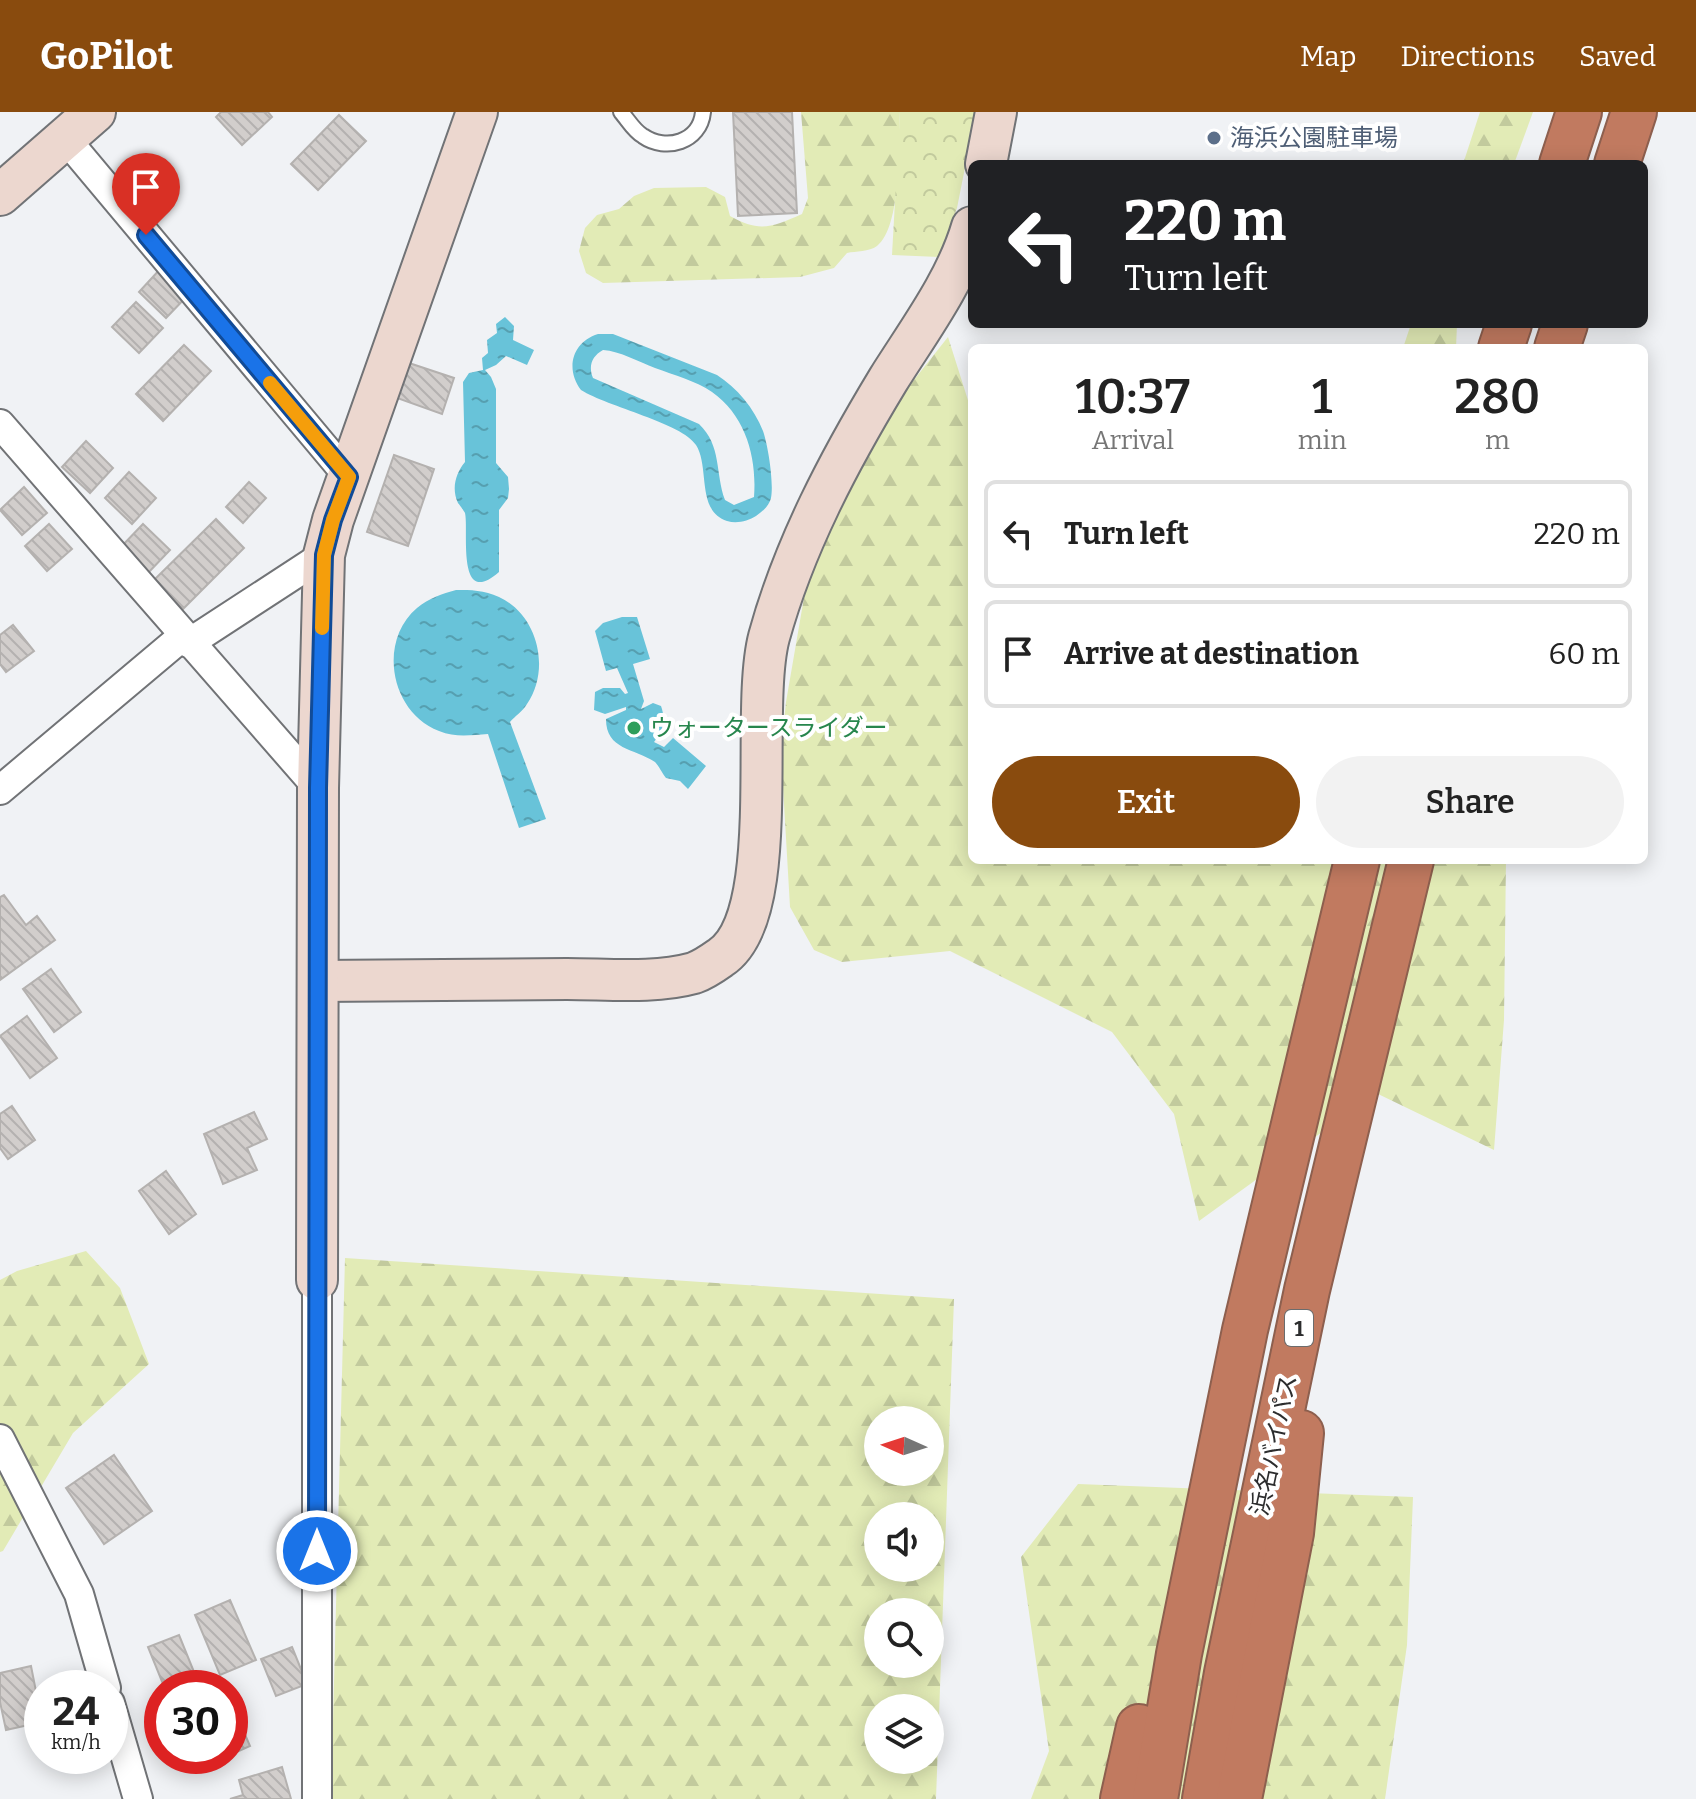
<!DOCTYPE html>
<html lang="en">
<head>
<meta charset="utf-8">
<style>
	body { margin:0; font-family:Bitter,"Noto Sans JP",serif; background:#f2f2f2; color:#222; height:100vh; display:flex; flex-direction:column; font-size:30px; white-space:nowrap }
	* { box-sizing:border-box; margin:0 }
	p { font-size:26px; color:#767676 }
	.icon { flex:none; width:44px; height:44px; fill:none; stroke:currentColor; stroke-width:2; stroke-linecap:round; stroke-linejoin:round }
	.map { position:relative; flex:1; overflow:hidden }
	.details { position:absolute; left:968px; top:232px; width:680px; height:520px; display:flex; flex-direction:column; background:#fff; border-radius:12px; box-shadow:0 4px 20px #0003 }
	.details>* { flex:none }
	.top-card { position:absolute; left:968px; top:48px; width:680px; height:168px; border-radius:12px; box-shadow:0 4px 20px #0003; background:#202124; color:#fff; overflow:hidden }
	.needle { width:52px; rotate:273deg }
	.fabs { position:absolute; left:864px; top:1294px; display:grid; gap:16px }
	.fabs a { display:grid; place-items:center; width:80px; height:80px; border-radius:50%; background:#fff; box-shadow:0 4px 20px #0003; font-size:40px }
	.speed { position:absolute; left:24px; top:1558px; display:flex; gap:16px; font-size:40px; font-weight:700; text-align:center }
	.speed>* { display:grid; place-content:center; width:104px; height:104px; border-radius:50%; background:#fff; box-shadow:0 4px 20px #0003; line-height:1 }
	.speed small { font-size:20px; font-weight:400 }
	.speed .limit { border:12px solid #d22; background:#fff; color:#111 }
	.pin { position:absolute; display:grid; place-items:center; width:68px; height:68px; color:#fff; margin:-82px -34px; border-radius:50% 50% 50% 0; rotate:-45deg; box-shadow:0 0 8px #0007 }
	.pin .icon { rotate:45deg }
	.me { position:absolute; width:88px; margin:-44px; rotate:0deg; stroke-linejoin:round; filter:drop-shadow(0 0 6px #0008) }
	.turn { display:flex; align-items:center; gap:28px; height:168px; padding:0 24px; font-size:36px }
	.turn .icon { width:104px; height:104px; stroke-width:2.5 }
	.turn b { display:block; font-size:56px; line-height:68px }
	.eta { display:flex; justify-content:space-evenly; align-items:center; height:136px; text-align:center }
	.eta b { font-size:48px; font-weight:600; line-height:56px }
	.cta { display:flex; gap:16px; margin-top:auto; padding:16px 24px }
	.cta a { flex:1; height:92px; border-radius:48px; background:#894b0e; color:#fff; font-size:32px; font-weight:600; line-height:92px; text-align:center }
	.cta a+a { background:#f2f2f2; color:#222 }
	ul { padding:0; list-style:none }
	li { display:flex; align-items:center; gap:24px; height:108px; margin:0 16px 12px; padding:0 8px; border:4px solid #e0e0e0; border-radius:12px }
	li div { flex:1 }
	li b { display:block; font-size:30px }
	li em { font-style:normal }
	header { display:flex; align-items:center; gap:48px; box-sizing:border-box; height:112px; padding:0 40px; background:#894b0e; color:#fff }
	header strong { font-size:38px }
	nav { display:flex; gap:44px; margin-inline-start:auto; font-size:28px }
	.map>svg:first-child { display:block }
</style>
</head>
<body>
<header>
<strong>GoPilot</strong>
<nav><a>Map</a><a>Directions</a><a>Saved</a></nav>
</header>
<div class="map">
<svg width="1696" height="1687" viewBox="0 0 1696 1687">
	<defs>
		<pattern id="forest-firs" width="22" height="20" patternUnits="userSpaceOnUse" patternTransform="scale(2)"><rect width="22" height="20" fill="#e2ebb6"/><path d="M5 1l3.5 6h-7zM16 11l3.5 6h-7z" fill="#c2ca9d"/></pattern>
		<pattern id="park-crowns" width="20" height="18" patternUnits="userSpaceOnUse" patternTransform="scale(2)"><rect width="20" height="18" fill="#e2ebb6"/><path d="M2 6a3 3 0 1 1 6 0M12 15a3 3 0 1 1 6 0" fill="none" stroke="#c2ca9d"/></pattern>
		<pattern id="water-ripples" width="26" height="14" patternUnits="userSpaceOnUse" patternTransform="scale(2)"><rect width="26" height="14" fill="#68c3d9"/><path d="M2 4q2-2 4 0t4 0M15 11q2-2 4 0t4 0" fill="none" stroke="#569fb0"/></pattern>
		<pattern id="building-back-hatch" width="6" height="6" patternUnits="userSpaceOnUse" patternTransform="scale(2)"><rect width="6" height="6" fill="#d2cecc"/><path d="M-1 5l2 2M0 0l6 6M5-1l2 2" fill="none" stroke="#b4b1b0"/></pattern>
	</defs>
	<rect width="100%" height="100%" fill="#f0f2f5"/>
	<g fill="url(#forest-firs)" fill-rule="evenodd">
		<path d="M 801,0 L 900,0 C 898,32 902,115 877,134 C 869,140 856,139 847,141 L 834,156 L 800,165 L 603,171 L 586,161 L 579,139 L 585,116 L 597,103 L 619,97 L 634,84 L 654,76 L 706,75 L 725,85 L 730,104 C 760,121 772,115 802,102 L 808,86 Z"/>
		<path d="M 1480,0 L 1533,0 L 1514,52 L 1463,52 Z"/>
		<path d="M 1411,212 L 1457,212 L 1456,236 L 1403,236 Z"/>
		<path d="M 948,225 L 972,301 L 972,748 L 1506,748 L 1504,908 L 1494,1038 L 1376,981 L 1199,1109 L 1174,1002 L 1112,920 L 950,839 L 842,850 L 814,838 L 790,795 L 781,640 L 786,590 L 812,439 L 879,312 Z"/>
		<path d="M 86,1139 L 120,1176 L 149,1252 L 73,1321 L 3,1439 L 0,1440 L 0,1168 L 17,1159 Z"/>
		<path d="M 345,1146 L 954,1187 L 936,1687 L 331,1687 ZM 878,1308 L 930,1308 L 930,1360 L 878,1360 ZM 878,1404 L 930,1404 L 930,1456 L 878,1456 ZM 878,1500 L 930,1500 L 930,1552 L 878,1552 ZM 878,1596 L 930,1596 L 930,1648 L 878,1648 Z"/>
		<path d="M 1078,1372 L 1413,1385 L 1407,1533 L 1385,1687 L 1031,1687 L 1049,1639 L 1021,1445 Z"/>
	</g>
	<path fill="url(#park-crowns)" d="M 900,0 L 976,0 L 957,96 L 939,145 L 892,143 Z"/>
	<g fill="url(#water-ripples)" fill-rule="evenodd">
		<path d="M 505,205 L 514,214 L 513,228 L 534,238 L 527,253 L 506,244 L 496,253 L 485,258 L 491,265 L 496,277 L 496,351 L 508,365 L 509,377 L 508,386 L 499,398 L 499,460 C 456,498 469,418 465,401 C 464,399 459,392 458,391 C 451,376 456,361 465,350 L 463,270 L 469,261 L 483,258 L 482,246 L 488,241 L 487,228 L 497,221 L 496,212 Z"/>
		<path d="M 598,222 L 613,222 L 717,263 C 737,276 754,296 763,319 C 768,333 774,371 771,386 C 769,394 763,399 756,404 C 748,409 737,412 727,409 C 696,399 710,355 696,333 C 682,311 608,295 581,278 C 565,257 572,230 598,222 ZM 603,238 C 620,239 639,250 655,256 C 674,263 696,269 712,280 C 746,304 757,346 754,385 L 734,393 L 725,388 C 715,361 722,334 699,312 L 593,266 C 588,254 592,244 603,238 Z"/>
		<path d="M 456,478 C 471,478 484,478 499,485 C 538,503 551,557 527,592 C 523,599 515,604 510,610 L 546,707 L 519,716 L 488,622 C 471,623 456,626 439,619 C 391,601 377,530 417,496 C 429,486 442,482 456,478 Z"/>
		<path d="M 622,505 L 637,505 L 650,547 L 633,552 L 644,589 L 641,597 L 653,591 L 661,594 C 666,608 663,619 654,630 L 664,635 L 673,626 L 706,654 L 688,677 L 680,669 L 666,666 C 662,661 659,654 655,650 C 634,636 606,638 606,607 L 626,598 L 626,595 L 605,602 L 594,598 L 595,580 L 603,576 L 620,576 L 625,582 L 628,581 L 617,556 L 606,559 L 595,519 L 603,511 Z"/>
	</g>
	<g fill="url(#building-back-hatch)" stroke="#b4b1af" stroke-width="2">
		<path d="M 221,0 L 268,0 L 272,5 L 242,33 L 216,5 Z"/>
		<path d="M 733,0 L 792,0 L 797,101 L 738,104 Z"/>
		<path d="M 339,3 L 366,29 L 318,78 L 291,52 Z"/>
		<path d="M 162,155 L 190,181 L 166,206 L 139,180 Z"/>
		<path d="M 136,190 L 163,216 L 139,241 L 112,215 Z"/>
		<path d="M 184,233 L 211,259 L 163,309 L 136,282 Z"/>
		<path d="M 409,251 L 454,266 L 442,302 L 397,286 Z"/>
		<path d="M 86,329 L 113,356 L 90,381 L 62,355 Z"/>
		<path d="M 394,343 L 434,357 L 408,434 L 367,420 Z"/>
		<path d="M 129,360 L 156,386 L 132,412 L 105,386 Z"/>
		<path d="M 249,370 L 266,386 L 243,411 L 226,395 Z"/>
		<path d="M 24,375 L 47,401 L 22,423 L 0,398 Z"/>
		<path d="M 216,407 L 244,436 L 183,497 L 154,468 Z"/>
		<path d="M 49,412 L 72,437 L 47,459 L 25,434 Z"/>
		<path d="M 143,412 L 170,438 L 146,463 L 119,437 Z"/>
		<path d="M 13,513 L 34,539 L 6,560 L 0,552 L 0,523 Z"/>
		<path d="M 4,783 L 26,813 L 37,804 L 55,828 L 0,868 L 0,785 Z"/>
		<path d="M 51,857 L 81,900 L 54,920 L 23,877 Z"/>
		<path d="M 27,904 L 57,946 L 30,966 L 0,924 Z"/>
		<path d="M 12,994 L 35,1028 L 8,1047 L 0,1036 L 0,1002 Z"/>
		<path d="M 254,1000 L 267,1027 L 247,1036 L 257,1058 L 223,1072 L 204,1022 Z"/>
		<path d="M 166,1059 L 196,1102 L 169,1122 L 139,1079 Z"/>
		<path d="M 114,1343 L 152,1399 L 104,1432 L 66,1376 Z"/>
		<path d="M 230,1488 L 256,1548 L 220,1563 L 195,1503 Z"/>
		<path d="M 179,1523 L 194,1560 L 163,1572 L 148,1535 Z"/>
		<path d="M 292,1535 L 307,1572 L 276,1584 L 261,1547 Z"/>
		<path d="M 31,1554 L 42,1610 L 6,1618 L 0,1590 L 0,1561 Z"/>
		<path d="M 230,1588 L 250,1634 L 230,1643 Z"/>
		<path d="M 282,1655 L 291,1687 L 230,1687 L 243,1683 L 239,1668 Z"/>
	</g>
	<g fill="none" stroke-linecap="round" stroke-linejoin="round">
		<g stroke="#717376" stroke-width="18">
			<path id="lane" d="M 621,0 C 628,8 634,19 643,24 C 666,40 700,30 703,0"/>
		</g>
		<g stroke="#717376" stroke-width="32">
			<g id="street">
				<path d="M 65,26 L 349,365"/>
				<path d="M 0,312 L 318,676"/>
				<path d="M 189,531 L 324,443"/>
				<path d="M 0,678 L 183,524"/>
				<path d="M 0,1327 L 79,1482 L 106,1576"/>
				<path d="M 110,1591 L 138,1687"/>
				<path d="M 317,1687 L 317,1168"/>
			</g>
		</g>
		<g stroke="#717376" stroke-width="44">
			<g id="secondary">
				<path d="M 986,52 L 996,0"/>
				<path d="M 0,83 L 95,0"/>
				<path d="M 319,869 C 402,868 484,868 567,867 C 608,867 654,872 694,861 C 702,858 713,851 720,846 C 784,805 749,601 769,525 C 794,434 839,349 888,268 C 918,220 956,170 972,115"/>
				<path d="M 317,1168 L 318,676 L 324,443 L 333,408 L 477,0"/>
			</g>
		</g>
		<g stroke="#8d5f4e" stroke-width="48">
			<g id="highway">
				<path d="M 1562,52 L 1579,0"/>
				<path d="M 1617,52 L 1634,0"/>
				<path d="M 1501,236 L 1509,212"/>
				<path d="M 1557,236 L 1565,212"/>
				<path d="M 1123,1687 L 1139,1615"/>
				<path d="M 1155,1687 L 1179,1542 L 1245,1218 L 1357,748"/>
				<path d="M 1205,1687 L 1227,1561 L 1307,1178 L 1411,748"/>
				<path d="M 1239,1687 L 1291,1421 L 1301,1321"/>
			</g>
		</g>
		<use href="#lane" stroke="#fff" stroke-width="14"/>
		<use href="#street" stroke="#fff" stroke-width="28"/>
		<use href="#secondary" stroke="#ecd7cf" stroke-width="40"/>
		<use href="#highway" stroke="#c17a60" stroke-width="44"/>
	</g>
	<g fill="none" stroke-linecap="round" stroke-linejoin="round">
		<g stroke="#114b97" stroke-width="20">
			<path id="route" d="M 146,123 L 349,365 L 333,408 L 324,443 L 318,676 L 317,1439"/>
		</g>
		<use href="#route" stroke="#1a73e8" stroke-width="14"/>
		<path stroke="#f59e0b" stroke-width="14" d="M 270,271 L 349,365 L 333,408 L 324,443 L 322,516"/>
	</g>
	<circle fill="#5c6f8a" stroke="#fff" stroke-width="3" cx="1214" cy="26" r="8"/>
	<circle fill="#2e9e5b" stroke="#fff" stroke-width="3" cx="634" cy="616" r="8"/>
	<g text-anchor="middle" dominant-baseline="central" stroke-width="8" stroke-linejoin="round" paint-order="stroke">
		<rect fill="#fff" stroke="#6b6c6d" stroke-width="2" x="1285" y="1198" width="28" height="36" rx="6"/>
		<g font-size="22" font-weight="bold" fill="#2c2d2e">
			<text x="1299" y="1216">1</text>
		</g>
		<g font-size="24" fill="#4e5e75" stroke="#fff" text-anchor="start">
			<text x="1230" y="26">海浜公園駐車場</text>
		</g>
		<g font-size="24" fill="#27864d" stroke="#fff" text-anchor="start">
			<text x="650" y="616">ウォータースライダー</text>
		</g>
		<g font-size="24" fill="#2c2d2e" stroke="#fff">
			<text transform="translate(1274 1333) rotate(-78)">浜名バイパス</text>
		</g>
	</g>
</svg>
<div class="fabs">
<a><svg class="needle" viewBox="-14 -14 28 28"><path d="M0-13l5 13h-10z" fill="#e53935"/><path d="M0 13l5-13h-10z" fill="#767676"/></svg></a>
<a><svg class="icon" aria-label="sound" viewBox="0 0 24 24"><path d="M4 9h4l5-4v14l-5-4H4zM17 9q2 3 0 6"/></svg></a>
<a><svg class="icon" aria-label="search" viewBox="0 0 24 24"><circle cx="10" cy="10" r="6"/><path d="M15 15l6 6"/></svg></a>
<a><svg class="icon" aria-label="layers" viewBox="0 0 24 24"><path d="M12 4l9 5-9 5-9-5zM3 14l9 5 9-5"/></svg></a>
</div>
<div class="speed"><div>24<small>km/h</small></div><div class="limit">30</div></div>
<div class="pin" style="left:146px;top:123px;background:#d93025"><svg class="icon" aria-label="arrive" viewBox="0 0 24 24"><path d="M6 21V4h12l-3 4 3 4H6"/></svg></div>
<svg class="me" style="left:317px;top:1439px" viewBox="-20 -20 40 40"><circle r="17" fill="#1a73e8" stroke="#fff" stroke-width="3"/><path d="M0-11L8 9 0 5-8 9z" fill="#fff"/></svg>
<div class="top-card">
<div class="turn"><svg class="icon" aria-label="left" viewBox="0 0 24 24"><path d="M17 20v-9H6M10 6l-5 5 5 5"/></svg><div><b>220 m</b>Turn left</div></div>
</div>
<section class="details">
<div class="eta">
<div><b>10:37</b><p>Arrival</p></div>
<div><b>1</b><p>min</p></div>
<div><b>280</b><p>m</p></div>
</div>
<ul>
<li><svg class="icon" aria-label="left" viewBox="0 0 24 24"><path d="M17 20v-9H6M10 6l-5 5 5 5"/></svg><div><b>Turn left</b></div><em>220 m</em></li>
<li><svg class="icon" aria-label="arrive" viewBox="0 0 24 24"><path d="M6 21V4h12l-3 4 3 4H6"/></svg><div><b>Arrive at destination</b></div><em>60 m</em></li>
</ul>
<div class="cta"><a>Exit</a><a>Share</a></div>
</section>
</div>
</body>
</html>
